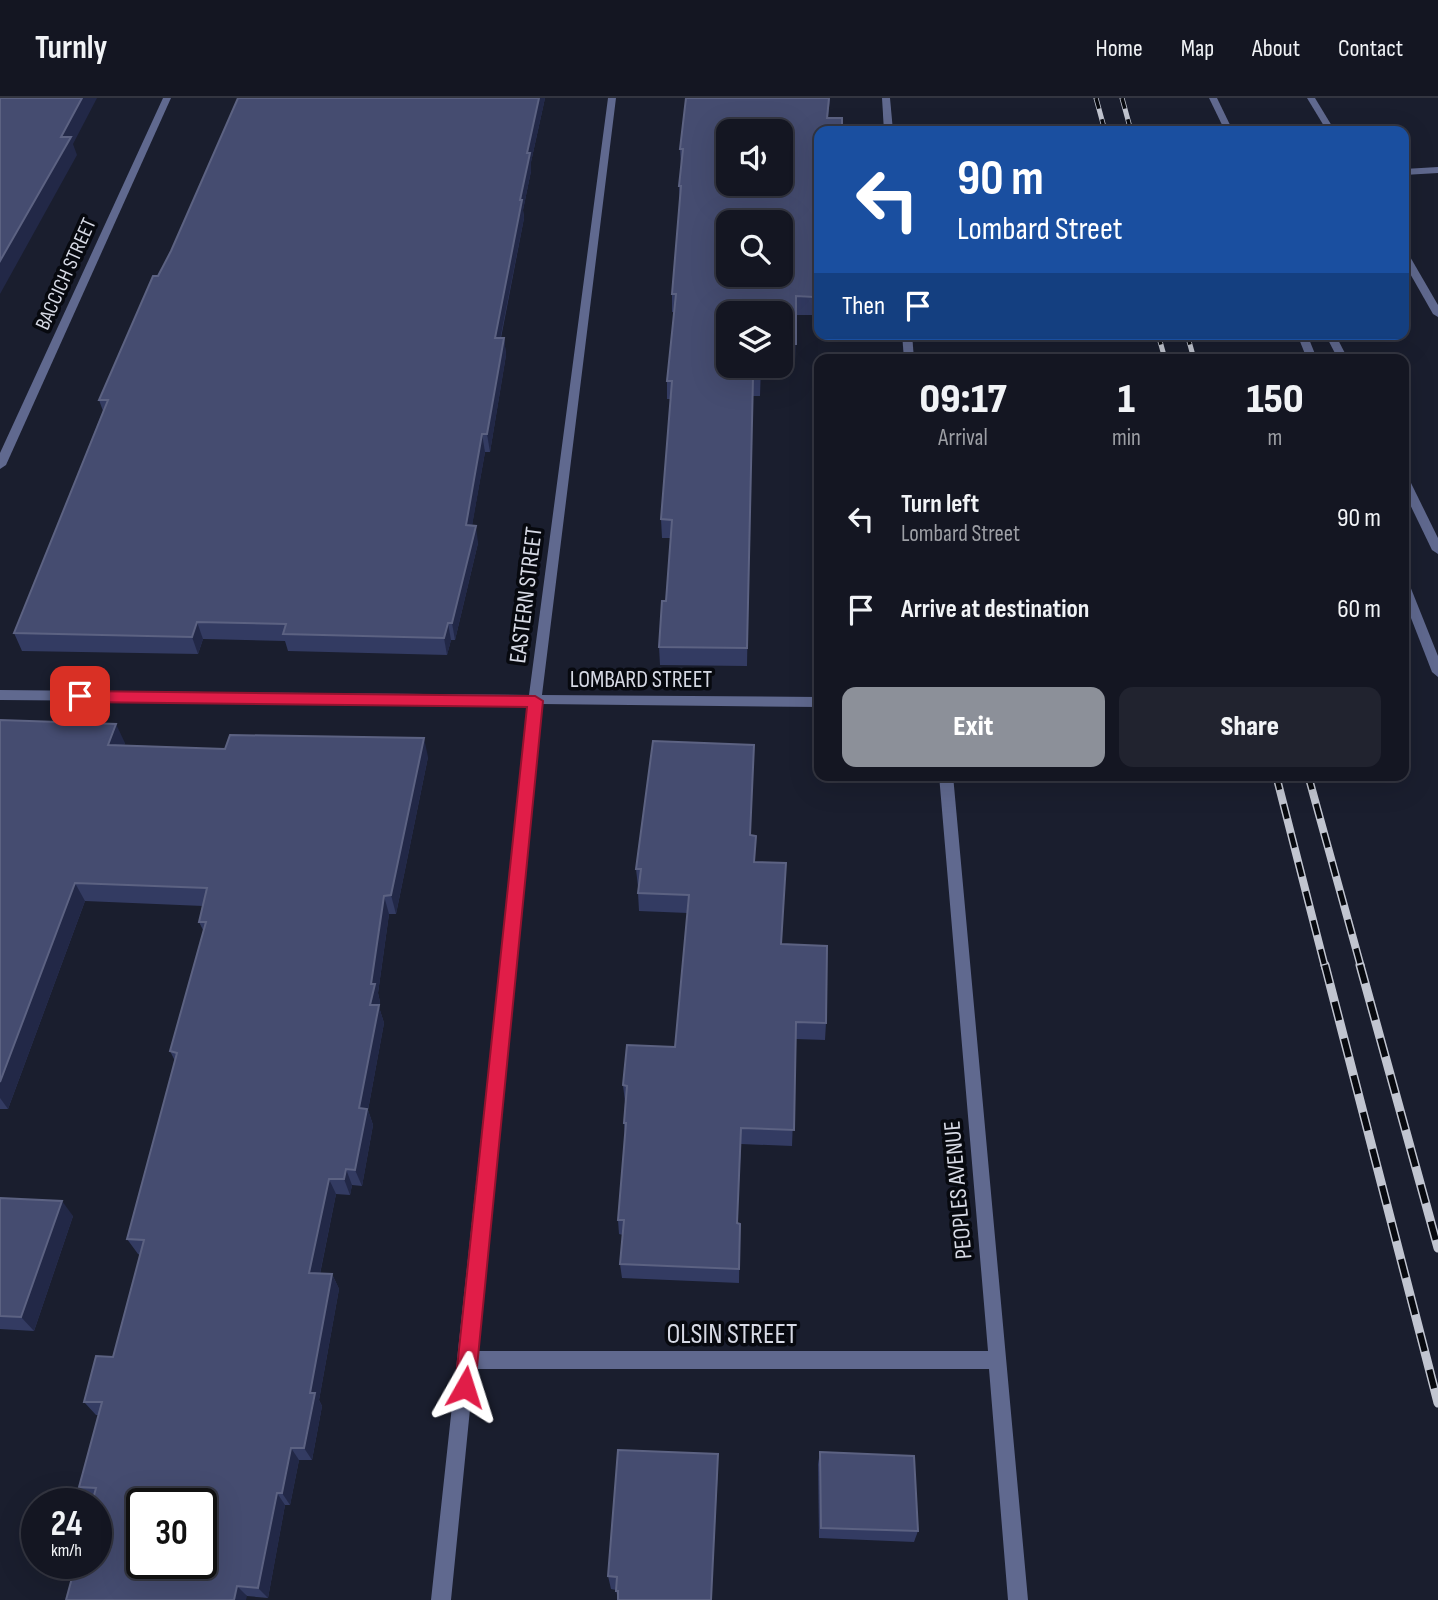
<!DOCTYPE html>
<html lang="en">
<head>
<meta charset="utf-8">
<style>
	body { margin:0; font-family:"Sofia Sans Condensed",sans-serif; background:#21232f; color:#f1f3f6; height:100vh; display:flex; flex-direction:column; font-size:26px; white-space:nowrap }
	* { box-sizing:border-box; margin:0 }
	p { font-size:23px; color:#9d9fa5 }
	.icon { flex:none; width:38px; height:38px; fill:none; stroke:currentColor; stroke-width:2; stroke-linecap:round; stroke-linejoin:round }
	.map { position:relative; flex:1; overflow:hidden }
	.drawer { position:absolute; left:814px; top:256px; width:595px; height:427px; display:flex; flex-direction:column; background:#141622; border-radius:14px; box-shadow:0 7px 28px #0002,0 0 0 2px #333540 }
	.drawer>* { flex:none }
	.top-card { position:absolute; left:814px; top:28px; width:595px; height:214px; border-radius:14px; box-shadow:0 7px 28px #0002,0 0 0 2px #333540; background:#1a4fa0; color:#fff; overflow:hidden }
	.tools { position:absolute; left:716px; top:21px; display:grid; gap:14px }
	.tools a { display:grid; place-items:center; width:77px; height:77px; border-radius:14px; background:#141622; box-shadow:0 7px 28px #0002,0 0 0 2px #333540; font-size:35px }
	.speed { position:absolute; left:21px; top:1390px; display:flex; gap:14px; font-size:35px; font-weight:700; text-align:center }
	.speed>* { display:grid; place-content:center; width:91px; height:91px; border-radius:50%; background:#141622; box-shadow:0 7px 28px #0002,0 0 0 2px #333540; line-height:1 }
	.speed small { font-size:18px; font-weight:400 }
	.speed .limit { border:4px solid #111; border-radius:10px; background:#fff; color:#111 }
	.pin { position:absolute; display:grid; place-items:center; width:60px; height:60px; color:#fff; margin:-30px; border-radius:14px; box-shadow:0 4px 10px #0006 }
	.me { position:absolute; width:77px; margin:-38px; rotate:6deg; stroke-linejoin:round; filter:drop-shadow(0 0 5px #0008) }
	.turn { display:flex; align-items:center; gap:24px; height:147px; padding:0 28px; font-size:32px }
	.turn .icon { width:91px; height:91px; stroke-width:2.5 }
	.turn b { display:block; font-size:49px; line-height:60px }
	.then { display:flex; align-items:center; height:66px; padding:0 28px; background:#0003; gap:14px; font-size:26px }
	.eta { display:flex; justify-content:space-evenly; align-items:center; height:119px; text-align:center }
	.eta b { font-size:42px; font-weight:800; line-height:49px }
	.primary-button { display:flex; gap:14px; margin-top:auto; padding:14px 28px }
	.primary-button a { flex:1; height:80px; border-radius:14px; background:#8c9099; color:#fff; font-size:28px; font-weight:800; line-height:80px; text-align:center }
	.primary-button a+a { background:#21232f; color:#f1f3f6 }
	ul { padding:0; list-style:none }
	li { display:flex; align-items:center; gap:21px; height:91px; padding:0 28px }
	li div { flex:1 }
	li b { display:block; font-size:26px }
	li em { font-style:normal }
	header { display:flex; align-items:center; gap:42px; box-sizing:border-box; height:98px; padding:0 35px; background:#141622; border-bottom:2px solid #333540 }
	header strong { font-size:33px }
	nav { display:flex; gap:38px; margin-inline-start:auto; font-size:24px }
	.map>svg:first-child { display:block }
</style>
</head>
<body>
<header>
<strong>Turnly</strong>
<nav><a>Home</a><a>Map</a><a>About</a><a>Contact</a></nav>
</header>
<div class="map">
<svg width="1438" height="1502" viewBox="0 0 1438 1502">
	<rect width="100%" height="100%" fill="#1a1e2e"/>
	<g fill="none" stroke-linecap="round" stroke-linejoin="round">
		<g fill="#60698f" fill-rule="evenodd">
			<path d="M 1209,0 L 1217,0 L 1233,33 L 1225,33 Z"/>
			<path d="M 1297,236 L 1307,236 L 1317,261 L 1307,261 Z"/>
			<path d="M 1325,236 L 1335,236 L 1348,261 L 1338,261 Z"/>
			<path d="M 1404,379 L 1410,383 L 1438,440 L 1438,456 L 1432,452 L 1404,394 Z"/>
			<path d="M 1404,484 L 1410,488 L 1438,558 L 1438,579 L 1432,574 L 1404,502 Z"/>
		</g>
		<g fill="#60698f" fill-rule="evenodd">
			<path d="M 163,0 L 171,0 L 6,367 L 0,371 L 0,355 Z"/>
			<path d="M 608,0 L 616,0 L 542,597 L 819,599 L 819,609 L 541,606 L 476,1253 L 988,1253 L 939,677 L 953,677 L 1028,1502 L 1008,1502 L 989,1271 L 474,1271 L 451,1502 L 431,1502 L 528,606 L 0,602 L 0,592 L 529,597 Z"/>
			<path d="M 882,0 L 890,0 L 893,33 L 884,33 Z"/>
			<path d="M 1307,0 L 1315,0 L 1335,33 L 1327,33 Z"/>
			<path d="M 1438,69 L 1438,75 L 1404,77 L 1404,71 Z"/>
			<path d="M 1404,154 L 1409,157 L 1438,207 L 1438,219 L 1433,216 L 1404,165 Z"/>
			<path d="M 902,236 L 912,236 L 914,261 L 904,261 Z"/>
		</g>
		<g stroke="#c1c5d0" stroke-width="5">
			<g id="rail-far2">
				<path d="M 1096,0 L 1105,33"/>
				<path d="M 1122,0 L 1131,33"/>
				<path d="M 1158,236 L 1165,261"/>
				<path d="M 1187,236 L 1194,261"/>
			</g>
		</g>
		<g stroke="#c1c5d0" stroke-width="8">
			<g id="rail-far1">
				<path d="M 1276,677 L 1325,869"/>
				<path d="M 1308,677 L 1361,869"/>
			</g>
		</g>
		<g stroke="#c1c5d0" stroke-width="9">
			<g id="rail">
				<path d="M 1325,867 L 1438,1305"/>
				<path d="M 1360,867 L 1438,1150"/>
			</g>
		</g>
		<use href="#rail-far2" stroke="#07090f" stroke-width="3.5" stroke-dasharray="11" stroke-linecap="butt"/>
		<use href="#rail-far1" stroke="#07090f" stroke-width="5" stroke-dasharray="15" stroke-linecap="butt"/>
		<use href="#rail" stroke="#07090f" stroke-width="6" stroke-dasharray="19" stroke-linecap="butt"/>
	</g>
	<g fill="#333b62">
		<path d="M 238,0 L 545,0 L 531,64 L 531,73 L 523,112 L 524,120 L 501,240 L 504,240 L 506,257 L 490,354 L 485,354 L 472,427 L 478,445 L 455,542 L 451,542 L 447,557 L 288,553 L 285,543 L 203,541 L 198,556 L 22,553 L 14,535 L 103,313 L 99,302 L 171,153 Z"/>
		<path d="M 686,0 L 830,0 L 828,20 L 819,33 L 819,195 L 814,195 L 813,217 L 796,217 L 795,265 L 780,264 L 780,215 L 728,215 L 761,268 L 760,298 L 752,298 L 747,568 L 660,567 L 659,549 L 666,503 L 671,440 L 662,440 L 661,421 L 671,301 L 667,301 L 667,283 L 674,214 L 672,214 L 672,196 L 680,106 L 679,88 L 681,69 L 680,51 Z"/>
		<path d="M 0,622 L 125,645 L 124,647 L 428,659 L 396,816 L 389,816 L 378,895 L 380,904 L 379,909 L 384,925 L 368,1012 L 373,1027 L 362,1088 L 352,1087 L 350,1097 L 336,1096 L 320,1176 L 332,1176 L 339,1191 L 319,1302 L 322,1308 L 312,1362 L 299,1362 L 290,1407 L 285,1407 L 268,1500 L 247,1498 L 92,1401 L 79,1389 L 99,1317 L 96,1317 L 84,1304 L 113,1259 L 140,1157 L 138,1156 L 127,1141 L 175,963 L 170,953 L 204,834 L 199,824 L 203,808 L 85,803 L 8,1011 L 0,1011 Z"/>
		<path d="M 751,737 L 754,764 L 781,846 L 826,925 L 825,942 L 796,941 L 792,1048 L 741,1046 L 737,1125 L 740,1126 L 739,1185 L 622,1180 L 620,1166 L 623,1137 L 619,1136 L 618,1122 L 625,1039 L 624,1025 L 625,1004 L 623,987 L 675,949 L 688,815 L 639,813 L 638,795 L 639,789 L 638,789 L 636,771 Z"/>
		<path d="M 0,1100 L 73,1118 L 34,1233 L 0,1231 Z"/>
		<path d="M 820,1354 L 918,1433 L 914,1444 L 819,1440 L 818,1366 Z"/>
		<path d="M 718,1371 L 711,1502 L 618,1502 L 616,1492 L 611,1491 L 608,1478 Z"/>
	</g>
	<g fill="#222847">
		<path d="M 82,0 L 97,0 L 73,46 L 77,57 L 0,196 L 0,163 L 61,39 Z"/>
		<path d="M 539,0 L 545,0 L 531,64 L 531,73 L 523,112 L 524,120 L 497,257 L 495,240 L 520,102 L 527,55 Z"/>
		<path d="M 504,240 L 506,257 L 490,354 L 487,336 Z"/>
		<path d="M 482,336 L 485,354 L 469,445 L 466,427 Z"/>
		<path d="M 476,428 L 478,445 L 455,542 L 452,525 Z"/>
		<path d="M 197,524 L 203,541 L 198,556 L 192,539 Z"/>
		<path d="M 448,525 L 451,542 L 447,557 L 444,540 Z"/>
		<path d="M 116,626 L 125,645 L 116,666 L 108,647 Z"/>
		<path d="M 424,640 L 428,659 L 396,816 L 391,797 Z"/>
		<path d="M 75,785 L 85,803 L 8,1011 L 0,1000 L 0,984 Z"/>
		<path d="M 384,798 L 389,816 L 378,895 L 380,904 L 379,909 L 384,925 L 368,1012 L 373,1027 L 362,1088 L 355,1072 L 359,1010 L 370,907 L 371,886 Z"/>
		<path d="M 346,1071 L 352,1087 L 350,1097 L 344,1081 Z"/>
		<path d="M 329,1081 L 336,1096 L 317,1190 L 309,1175 Z"/>
		<path d="M 62,1103 L 73,1118 L 34,1233 L 21,1219 Z"/>
		<path d="M 332,1176 L 339,1191 L 319,1302 L 322,1308 L 312,1362 L 304,1350 L 310,1295 Z"/>
		<path d="M 291,1350 L 299,1362 L 290,1407 L 282,1395 Z"/>
		<path d="M 277,1395 L 285,1407 L 268,1500 L 258,1490 Z"/>
		<path d="M 237,1488 L 247,1498 L 246,1502 L 234,1502 Z"/>
	</g>
	<g fill="#454c70" stroke="#5c6282" stroke-width="2" fill-rule="evenodd">
		<path d="M 0,0 L 82,0 L 61,39 L 71,39 L 0,163 Z"/>
		<path d="M 238,0 L 539,0 L 527,55 L 530,55 L 520,102 L 522,102 L 495,240 L 504,240 L 487,336 L 482,336 L 466,427 L 476,428 L 452,525 L 448,525 L 444,540 L 283,536 L 286,526 L 197,524 L 192,539 L 14,535 L 108,302 L 99,302 L 153,178 L 158,178 L 171,153 Z"/>
		<path d="M 686,0 L 829,0 L 827,20 L 842,20 L 842,33 L 819,33 L 819,177 L 814,177 L 814,199 L 796,198 L 796,246 L 780,246 L 780,215 L 728,215 L 728,268 L 761,268 L 761,279 L 753,279 L 747,550 L 659,549 L 662,503 L 666,503 L 672,422 L 661,421 L 672,283 L 667,283 L 676,196 L 672,196 L 681,88 L 679,88 L 683,51 L 680,51 ZM 728,33 L 780,33 L 780,86 L 728,86 ZM 728,124 L 780,124 L 780,177 L 728,177 Z"/>
		<path d="M 0,622 L 116,626 L 108,647 L 225,651 L 230,637 L 424,640 L 391,797 L 384,798 L 371,886 L 375,886 L 370,907 L 379,907 L 359,1010 L 367,1011 L 355,1072 L 346,1071 L 344,1081 L 329,1081 L 309,1175 L 332,1176 L 310,1295 L 315,1295 L 304,1350 L 291,1350 L 282,1395 L 277,1395 L 258,1490 L 237,1488 L 234,1502 L 66,1502 L 76,1465 L 96,1465 L 96,1405 L 92,1405 L 96,1390 L 79,1389 L 102,1304 L 84,1304 L 96,1258 L 113,1259 L 144,1142 L 127,1141 L 177,955 L 170,953 L 206,824 L 199,824 L 207,790 L 75,785 L 0,984 ZM 142,1405 L 201,1405 L 201,1465 L 142,1465 Z"/>
		<path d="M 653,643 L 754,647 L 750,737 L 756,738 L 754,764 L 786,765 L 781,846 L 827,848 L 826,925 L 796,924 L 794,1032 L 741,1030 L 737,1125 L 740,1126 L 739,1171 L 620,1166 L 624,1122 L 618,1122 L 626,1025 L 624,1025 L 627,988 L 623,987 L 627,947 L 675,949 L 689,797 L 638,795 L 641,771 L 636,771 Z"/>
		<path d="M 0,1100 L 62,1103 L 21,1219 L 0,1218 Z"/>
		<path d="M 618,1352 L 718,1356 L 711,1502 L 618,1502 L 618,1493 L 616,1493 L 617,1479 L 608,1478 Z"/>
		<path d="M 820,1354 L 914,1358 L 918,1433 L 821,1430 Z"/>
	</g>
	<path fill="#e11d48" stroke="#92132f" stroke-width="2" d="M 80,593 L 535,598 L 543,603 L 475,1289 L 472,1296 L 465,1299 L 458,1296 L 455,1289 L 527,609 L 80,604 L 73,598 Z"/>
	<g text-anchor="middle" dominant-baseline="central" stroke-width="7" stroke-linejoin="round" paint-order="stroke">
		<g font-size="21" fill="#d7dae5" stroke="#07090f">
			<text transform="translate(66 176) rotate(-66)">BACCICH STREET</text>
		</g>
		<g font-size="24" fill="#d7dae5" stroke="#07090f">
			<text transform="translate(526 497) rotate(-83)">EASTERN STREET</text>
			<text x="641" y="581">LOMBARD STREET</text>
			<text transform="translate(958 1092) rotate(-95)">PEOPLES AVENUE</text>
		</g>
		<g font-size="28" fill="#d7dae5" stroke="#07090f">
			<text x="732" y="1236">OLSIN STREET</text>
		</g>
	</g>
</svg>
<div class="tools">
<a><svg class="icon" aria-label="sound" viewBox="0 0 24 24"><path d="M4 9h4l5-4v14l-5-4H4zM17 9q2 3 0 6"/></svg></a>
<a><svg class="icon" aria-label="search" viewBox="0 0 24 24"><circle cx="10" cy="10" r="6"/><path d="M15 15l6 6"/></svg></a>
<a><svg class="icon" aria-label="layers" viewBox="0 0 24 24"><path d="M12 4l9 5-9 5-9-5zM3 14l9 5 9-5"/></svg></a>
</div>
<div class="speed"><div>24<small>km/h</small></div><div class="limit">30</div></div>
<div class="pin" style="left:80px;top:598px;background:#d93025"><svg class="icon" aria-label="arrive" viewBox="0 0 24 24"><path d="M6 21V4h12l-3 4 3 4H6"/></svg></div>
<svg class="me" style="left:465px;top:1289px" viewBox="-20 -20 40 40"><path d="M0-17L14 15 0 8-14 15z" fill="#e11d48" stroke="#fff" stroke-width="4"/></svg>
<div class="top-card">
<div class="turn"><svg class="icon" aria-label="left" viewBox="0 0 24 24"><path d="M17 20v-9H6M10 6l-5 5 5 5"/></svg><div><b>90 m</b>Lombard Street</div></div>
<div class="then">Then<svg class="icon" aria-label="arrive" viewBox="0 0 24 24"><path d="M6 21V4h12l-3 4 3 4H6"/></svg></div>
</div>
<section class="drawer">
<div class="eta">
<div><b>09:17</b><p>Arrival</p></div>
<div><b>1</b><p>min</p></div>
<div><b>150</b><p>m</p></div>
</div>
<ul>
<li><svg class="icon" aria-label="left" viewBox="0 0 24 24"><path d="M17 20v-9H6M10 6l-5 5 5 5"/></svg><div><b>Turn left</b><p>Lombard Street</p></div><em>90 m</em></li>
<li><svg class="icon" aria-label="arrive" viewBox="0 0 24 24"><path d="M6 21V4h12l-3 4 3 4H6"/></svg><div><b>Arrive at destination</b></div><em>60 m</em></li>
</ul>
<div class="primary-button"><a>Exit</a><a>Share</a></div>
</section>
</div>
</body>
</html>
